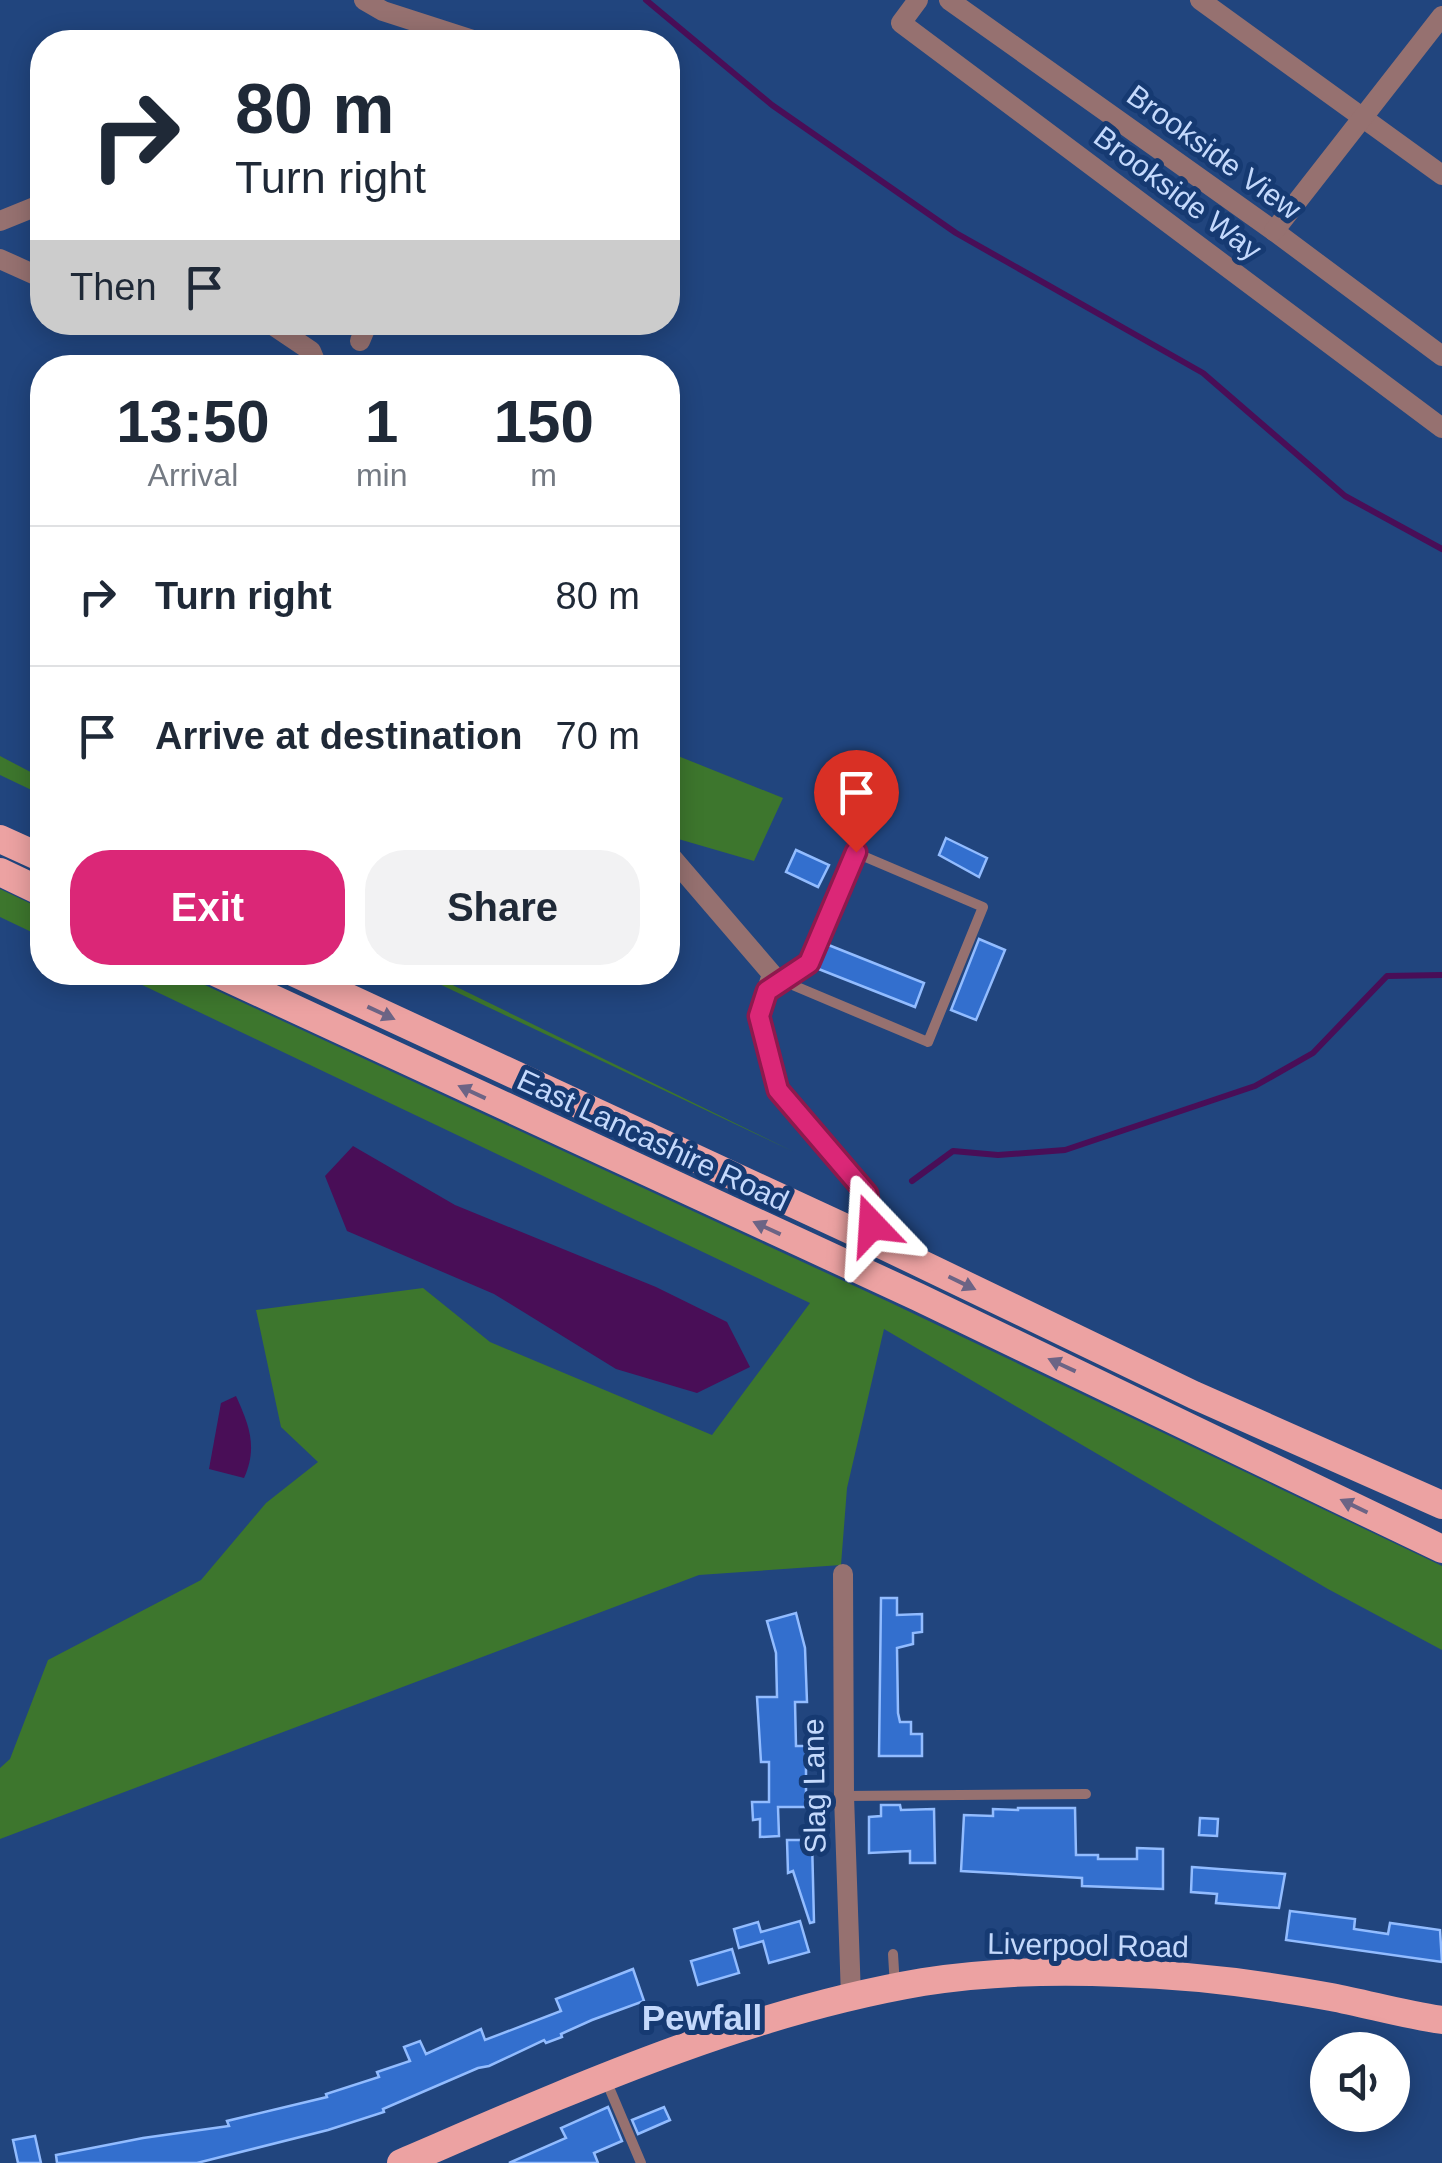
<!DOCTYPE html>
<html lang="en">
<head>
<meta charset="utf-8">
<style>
	body { margin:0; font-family:Arial,sans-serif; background:#f2f2f3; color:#1f2937; height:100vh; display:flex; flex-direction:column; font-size:38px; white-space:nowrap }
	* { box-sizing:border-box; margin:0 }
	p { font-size:32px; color:#747a83 }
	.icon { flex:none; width:55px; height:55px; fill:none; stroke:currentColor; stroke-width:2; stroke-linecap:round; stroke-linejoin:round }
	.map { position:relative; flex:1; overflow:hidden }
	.details { position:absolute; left:30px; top:355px; width:650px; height:630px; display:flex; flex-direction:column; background:#fff; border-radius:40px; box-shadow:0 5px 25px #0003 }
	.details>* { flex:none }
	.guide { position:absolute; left:30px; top:30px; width:650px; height:305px; border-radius:40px; box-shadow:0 5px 25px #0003; background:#fff; color:#1f2937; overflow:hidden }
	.tools { position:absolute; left:1310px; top:2032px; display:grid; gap:20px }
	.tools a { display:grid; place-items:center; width:100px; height:100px; border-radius:50%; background:#fff; box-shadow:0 5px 25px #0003; font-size:50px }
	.pin { position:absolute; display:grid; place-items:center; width:85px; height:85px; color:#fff; margin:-102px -42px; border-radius:50% 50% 50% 0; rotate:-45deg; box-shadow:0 0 10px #0007 }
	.pin .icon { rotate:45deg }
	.me { position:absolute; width:110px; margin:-55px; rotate:340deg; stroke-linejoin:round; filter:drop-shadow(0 0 8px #0008) }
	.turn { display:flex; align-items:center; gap:35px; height:210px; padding:0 40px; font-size:45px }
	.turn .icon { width:130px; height:130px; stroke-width:2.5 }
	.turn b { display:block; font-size:70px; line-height:85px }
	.then { display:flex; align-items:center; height:95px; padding:0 40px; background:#0003; gap:20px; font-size:38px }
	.eta { display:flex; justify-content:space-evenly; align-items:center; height:170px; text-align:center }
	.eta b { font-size:60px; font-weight:600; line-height:70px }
	.button { display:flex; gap:20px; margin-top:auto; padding:20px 40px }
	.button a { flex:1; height:115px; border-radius:40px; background:#db2777; color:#fff; font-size:40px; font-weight:600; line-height:115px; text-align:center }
	.button a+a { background:#f2f2f3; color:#1f2937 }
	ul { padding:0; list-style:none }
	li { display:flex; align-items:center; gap:30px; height:140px; padding:0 40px; border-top:2px solid #e0e1e3 }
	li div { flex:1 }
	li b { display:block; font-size:38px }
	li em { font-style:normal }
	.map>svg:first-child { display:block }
</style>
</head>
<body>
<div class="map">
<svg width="1442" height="2163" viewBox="0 0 1442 2163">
	<rect width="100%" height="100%" fill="#21457e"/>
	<g fill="#3d762d">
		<path d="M 668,752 L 783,798 L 754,861 L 668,836 Z"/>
		<path d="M 0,756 L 42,778 L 42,795 L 0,775 Z"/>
		<path d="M 0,889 L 42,909 L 42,937 L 0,917 Z"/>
		<path d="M 117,973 L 179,973 L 889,1302 L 1442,1566 L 1442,1650 L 1328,1589 L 884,1329 L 847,1488 L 841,1565 L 699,1575 L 0,1839 L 0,1768 L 10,1759 L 48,1660 L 201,1580 L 266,1503 L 318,1462 L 281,1427 L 256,1310 L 423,1288 L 490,1342 L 712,1435 L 810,1303 Z"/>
		<path d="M 416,973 L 428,973 L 794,1152 Z"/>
	</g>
	<g fill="#490e57">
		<path d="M 353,1146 L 455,1205 L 656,1287 L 727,1322 L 750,1367 L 697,1393 L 616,1369 L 494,1294 L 347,1231 L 325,1176 Z"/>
		<path d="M 236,1396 C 249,1425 258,1447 244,1478 L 209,1469 L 221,1403 Z"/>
	</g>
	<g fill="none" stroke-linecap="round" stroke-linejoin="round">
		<g stroke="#490e57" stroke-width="6">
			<path d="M 646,0 L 772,105 L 956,233 L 1203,373 L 1345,496 L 1442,549"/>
			<path d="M 912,1181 L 953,1151 L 998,1155 L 1065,1150 L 1255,1086 L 1313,1053 L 1387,976 L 1442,975"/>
		</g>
	</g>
	<g fill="#336fce" stroke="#92bcff" stroke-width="2.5">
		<path d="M 946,838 L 987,858 L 979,877 L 939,855 Z"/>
		<path d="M 796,850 L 829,865 L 818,887 L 786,872 Z"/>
		<path d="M 979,939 L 1005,950 L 976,1020 L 951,1010 Z"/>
		<path d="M 826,944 L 924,983 L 915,1007 L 816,968 Z"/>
		<path d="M 881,1598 L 897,1598 L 897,1615 L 922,1614 L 922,1632 L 913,1633 L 913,1644 L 897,1648 L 898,1713 L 900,1722 L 911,1722 L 911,1734 L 922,1734 L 922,1756 L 879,1756 Z"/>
		<path d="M 796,1613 L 805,1648 L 807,1702 L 795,1702 L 796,1746 L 806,1746 L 806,1807 L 778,1807 L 779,1836 L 760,1837 L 760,1819 L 753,1820 L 752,1802 L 769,1802 L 769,1762 L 761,1762 L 757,1697 L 777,1697 L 776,1653 L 767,1621 Z"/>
		<path d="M 881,1805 L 900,1805 L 901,1810 L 934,1809 L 935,1863 L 910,1863 L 910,1851 L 869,1853 L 869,1817 L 881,1816 Z"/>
		<path d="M 1018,1808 L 1075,1808 L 1076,1855 L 1098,1855 L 1098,1859 L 1137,1859 L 1137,1848 L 1163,1849 L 1163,1889 L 1082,1886 L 1082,1878 L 961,1871 L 964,1815 L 993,1816 L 993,1809 L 1018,1810 Z"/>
		<path d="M 1200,1818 L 1218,1819 L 1217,1836 L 1199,1835 Z"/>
		<path d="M 787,1840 L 812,1840 L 814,1922 L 810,1923 L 793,1871 L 788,1873 Z"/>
		<path d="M 1192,1867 L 1285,1874 L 1279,1908 L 1216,1903 L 1217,1894 L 1191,1892 Z"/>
		<path d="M 1290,1911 L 1355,1919 L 1354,1929 L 1388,1934 L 1390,1923 L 1440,1930 L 1442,1962 L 1286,1940 Z"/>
		<path d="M 800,1921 L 809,1952 L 769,1963 L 763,1941 L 739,1948 L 734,1929 L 758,1922 L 761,1932 Z"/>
		<path d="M 732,1949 L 739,1973 L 698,1985 L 691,1961 Z"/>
		<path d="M 633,1969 L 644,2001 L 592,2020 L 561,2034 L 562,2037 L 546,2043 L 544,2040 L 489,2066 L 478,2068 L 383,2109 L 384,2112 L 328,2130 L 197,2163 L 57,2163 L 56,2155 L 143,2138 L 229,2126 L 227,2121 L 327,2097 L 326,2094 L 379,2077 L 377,2072 L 410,2061 L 404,2047 L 420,2041 L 426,2054 L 481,2029 L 485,2040 L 561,2011 L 556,1999 Z"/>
		<path d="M 608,2107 L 622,2141 L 594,2153 L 598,2163 L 509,2163 L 566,2138 L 561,2128 Z"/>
		<path d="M 664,2107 L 670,2120 L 638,2134 L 632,2120 Z"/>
		<path d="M 35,2136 L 41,2163 L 18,2163 L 13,2140 Z"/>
	</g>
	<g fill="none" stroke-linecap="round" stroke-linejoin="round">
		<g stroke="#967170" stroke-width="10">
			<path d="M 772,988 L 809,963 L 856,853 L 983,907 L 928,1042 L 783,981"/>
			<path d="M 844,1796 L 1086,1794"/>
			<path d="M 893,1954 L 895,1987"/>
			<path d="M 605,2078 L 641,2163"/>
		</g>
		<g stroke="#967170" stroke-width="20">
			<path d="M 364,0 L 383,11 L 479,42"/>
			<path d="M 918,0 L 901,23 L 1442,428"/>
			<path d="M 949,0 L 1274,231 L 1442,356"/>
			<path d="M 1200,0 L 1442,175"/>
			<path d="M 0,221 L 42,204"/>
			<path d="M 1274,231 L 1442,16"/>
			<path d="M 0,259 L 42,278"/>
			<path d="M 268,322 L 311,351 L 318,368"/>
			<path d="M 360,341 L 368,322"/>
			<path d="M 668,853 L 772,974 L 759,1016 L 777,1090 L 867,1194 L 874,1241"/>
			<path d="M 843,1574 L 844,1796 L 851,1997"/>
		</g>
		<g stroke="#eca2a2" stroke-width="28">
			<path d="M 0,839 L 42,858"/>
			<path d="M 0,872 L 42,892"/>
			<path d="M 215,972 L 918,1297 L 1442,1549"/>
			<path d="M 293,972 L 874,1241 L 1194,1395 L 1442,1505"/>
			<path d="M 401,2163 C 569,2091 741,2013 923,1982 C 988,1972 1055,1970 1120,1973 C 1190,1975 1261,1984 1331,1997 C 1368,2004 1405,2015 1442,2020"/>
		</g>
	</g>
	<defs><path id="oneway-solid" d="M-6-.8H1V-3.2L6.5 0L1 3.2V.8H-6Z" transform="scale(2.5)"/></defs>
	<g fill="#6c6485">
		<use href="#oneway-solid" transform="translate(381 1013) rotate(25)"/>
		<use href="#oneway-solid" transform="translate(472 1092) rotate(-155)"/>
		<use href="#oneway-solid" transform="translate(767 1228) rotate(-155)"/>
		<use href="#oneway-solid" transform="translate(962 1283) rotate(26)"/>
		<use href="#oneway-solid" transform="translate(1062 1365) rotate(-155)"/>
		<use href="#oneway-solid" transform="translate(1354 1506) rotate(-154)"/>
	</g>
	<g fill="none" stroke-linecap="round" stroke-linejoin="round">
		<g stroke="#8e194d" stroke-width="25">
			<path id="route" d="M 856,852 L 809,963 L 767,991 L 759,1016 L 778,1090 L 867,1194 L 872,1225"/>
		</g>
		<use href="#route" stroke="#db2777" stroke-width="18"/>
	</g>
	<g text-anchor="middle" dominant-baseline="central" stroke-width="10" stroke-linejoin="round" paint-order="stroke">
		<g font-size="30" fill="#c4d9fc" stroke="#163a72">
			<text transform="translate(1214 152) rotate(36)">Brookside View</text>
			<text transform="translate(1178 193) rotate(37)">Brookside Way</text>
			<text transform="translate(653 1140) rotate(25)">East Lancashire Road</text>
			<text transform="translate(814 1786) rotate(-91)">Slag Lane</text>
			<text transform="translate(1088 1945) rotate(1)">Liverpool Road</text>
		</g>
		<g font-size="35" font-weight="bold" fill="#c4d9fc" stroke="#163a72">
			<text x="702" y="2017">Pewfall</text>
		</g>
	</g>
</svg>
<div class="tools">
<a><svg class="icon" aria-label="sound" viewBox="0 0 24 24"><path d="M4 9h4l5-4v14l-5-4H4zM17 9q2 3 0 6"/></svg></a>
</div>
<div class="pin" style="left:856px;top:852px;background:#d93025"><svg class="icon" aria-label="arrive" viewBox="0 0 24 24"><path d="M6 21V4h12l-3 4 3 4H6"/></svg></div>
<svg class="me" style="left:872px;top:1225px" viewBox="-20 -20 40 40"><path d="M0-17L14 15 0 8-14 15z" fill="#db2777" stroke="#fff" stroke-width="4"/></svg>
<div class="guide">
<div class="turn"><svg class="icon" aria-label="right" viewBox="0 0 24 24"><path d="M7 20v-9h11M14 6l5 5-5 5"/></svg><div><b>80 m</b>Turn right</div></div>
<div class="then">Then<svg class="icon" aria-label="arrive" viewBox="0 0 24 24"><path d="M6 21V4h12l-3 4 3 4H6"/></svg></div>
</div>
<section class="details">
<div class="eta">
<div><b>13:50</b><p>Arrival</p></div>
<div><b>1</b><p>min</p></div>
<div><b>150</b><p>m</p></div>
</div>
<ul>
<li><svg class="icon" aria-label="right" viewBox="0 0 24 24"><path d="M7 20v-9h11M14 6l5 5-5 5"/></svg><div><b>Turn right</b></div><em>80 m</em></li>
<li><svg class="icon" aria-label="arrive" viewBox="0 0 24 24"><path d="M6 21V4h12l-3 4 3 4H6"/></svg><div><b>Arrive at destination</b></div><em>70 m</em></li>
</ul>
<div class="button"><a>Exit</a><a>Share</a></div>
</section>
</div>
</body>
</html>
